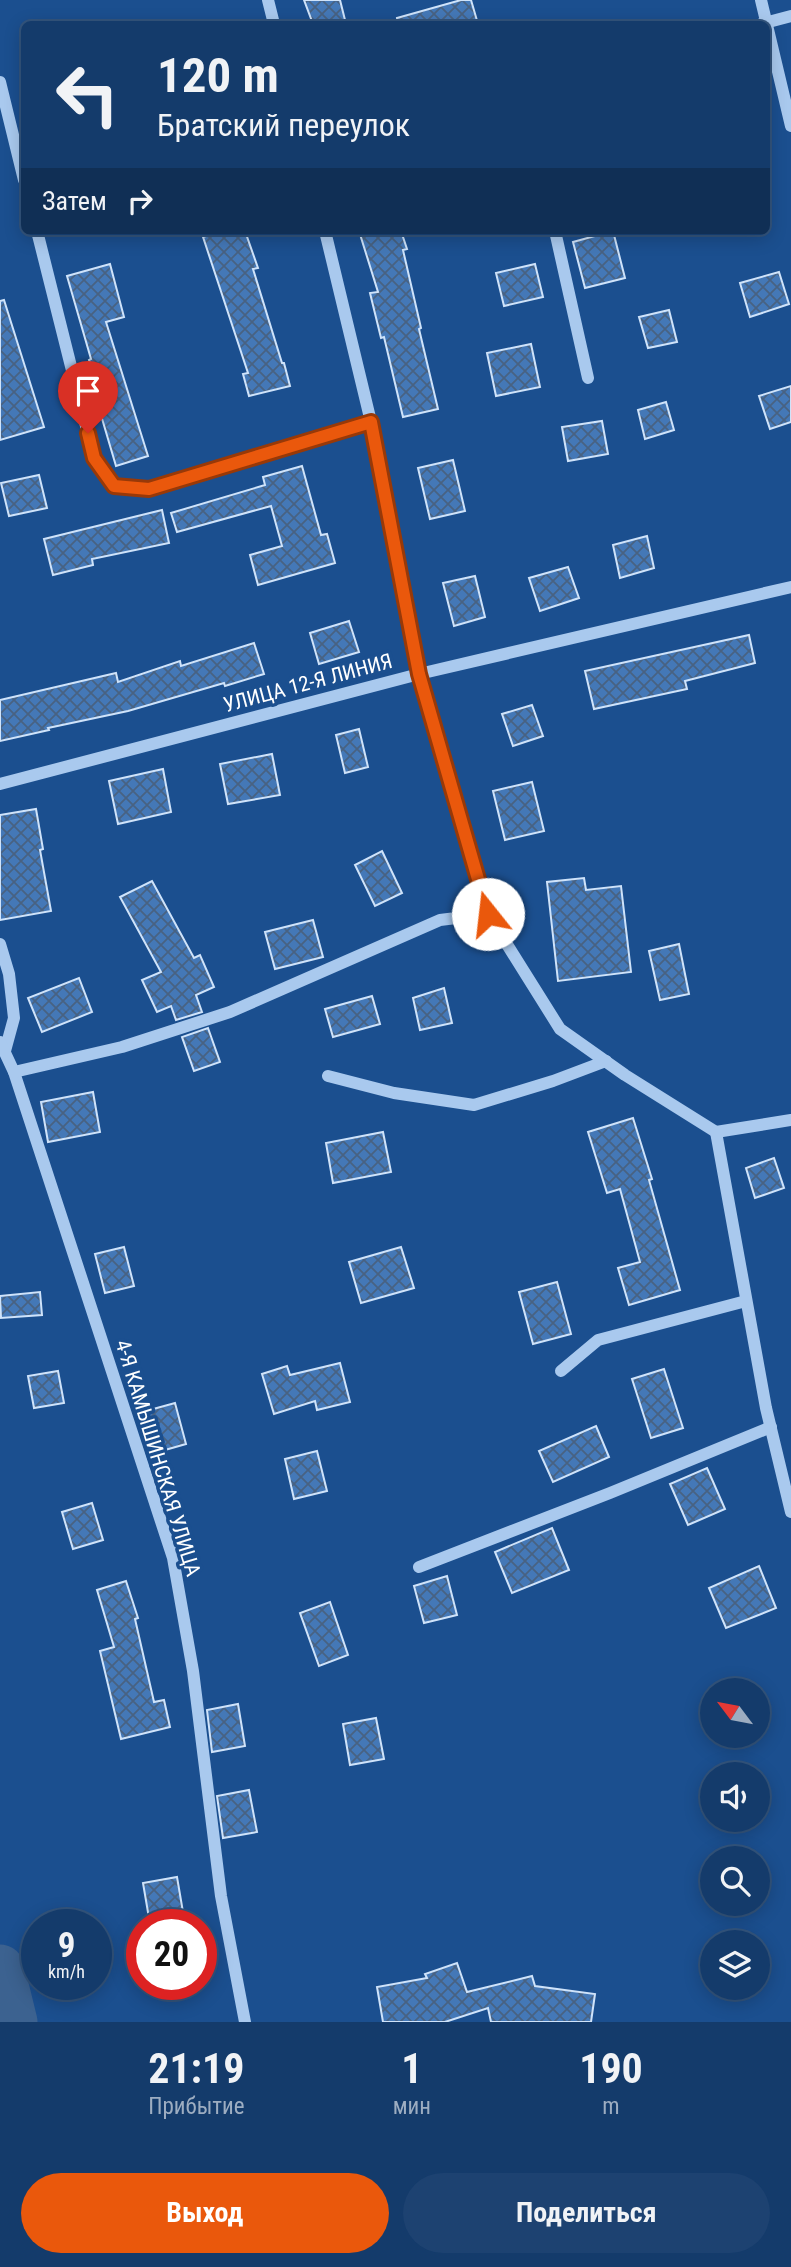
<!DOCTYPE html>
<html lang="ru">
<head>
<meta charset="utf-8">
<style>
	body { margin:0; font-family:"Roboto Condensed",sans-serif; background:#1d4271; color:#f1f3f6; height:100vh; display:flex; flex-direction:column; font-size:26px; white-space:nowrap }
	* { box-sizing:border-box; margin:0 }
	p { font-size:23px; color:#9dadc1 }
	.icon { flex:none; width:38px; height:38px; fill:none; stroke:currentColor; stroke-width:2; stroke-linecap:round; stroke-linejoin:round }
	.map { position:relative; height:2022px; overflow:hidden }
	.sheet { display:flex; flex-direction:column; background:#143b6b; flex:1 }
	.sheet>* { flex:none }
	.banner { position:absolute; left:21px; top:21px; width:749px; height:214px; border-radius:10px; box-shadow:0 4px 18px #0003,0 0 0 2px #33557e; background:#143b6b; color:#f1f3f6; overflow:hidden }
	.needle { width:46px; rotate:302deg }
	.tools { position:absolute; left:700px; top:1678px; display:grid; gap:14px }
	.tools a { display:grid; place-items:center; width:70px; height:70px; border-radius:50%; background:#143b6b; box-shadow:0 4px 18px #0003,0 0 0 2px #33557e; font-size:35px }
	.speed { position:absolute; left:21px; top:1909px; display:flex; gap:14px; font-size:35px; font-weight:700; text-align:center }
	.speed>* { display:grid; place-content:center; width:91px; height:91px; border-radius:50%; background:#143b6b; box-shadow:0 4px 18px #0003,0 0 0 2px #33557e; line-height:1 }
	.speed small { font-size:18px; font-weight:400 }
	.speed .limit { border:10px solid #d22; background:#fff; color:#111 }
	.pin { position:absolute; display:grid; place-items:center; width:60px; height:60px; color:#fff; margin:-72px -30px; border-radius:50% 50% 50% 0; rotate:-45deg; box-shadow:0 0 7px #0007 }
	.pin .icon { rotate:45deg }
	.me { position:absolute; width:77px; margin:-38px; rotate:344deg; stroke-linejoin:round; filter:drop-shadow(0 0 5px #0008) }
	.turn { display:flex; align-items:center; gap:24px; height:147px; padding:0 21px; font-size:32px }
	.turn .icon { width:91px; height:91px; stroke-width:2.5 }
	.turn b { display:block; font-size:49px; line-height:60px }
	.then { display:flex; align-items:center; height:66px; padding:0 21px; background:#0003; gap:14px; font-size:26px }
	.eta { display:flex; justify-content:space-evenly; align-items:center; height:119px; text-align:center }
	.eta b { font-size:42px; font-weight:700; line-height:49px }
	.action { display:flex; gap:14px; margin-top:auto; padding:14px 21px }
	.action a { flex:1; height:80px; border-radius:42px; background:#ea580c; color:#fff; font-size:28px; font-weight:700; line-height:80px; text-align:center }
	.action a+a { background:#1d4271; color:#f1f3f6 }
	.map>svg:first-child { display:block }
</style>
</head>
<body>
<div class="map">
<svg width="791" height="2022" viewBox="0 0 791 2022">
	<defs>
		<pattern id="building-cross-hatch" width="8" height="8" patternUnits="userSpaceOnUse" patternTransform="scale(1.75)"><rect width="8" height="8" fill="#4478b7"/><path d="M0 0l8 8M0 8l8-8" fill="none" stroke="#486282"/></pattern>
	</defs>
	<rect width="100%" height="100%" fill="#1b4f8f"/>
	<g fill="none" stroke-linecap="round" stroke-linejoin="round">
		<path stroke="#3c6290" stroke-width="49" d="M 0,1969 L 13,2022"/>
	</g>
	<g fill="url(#building-cross-hatch)" stroke="#cfe3fa" stroke-width="2">
		<path d="M 304,0 L 340,0 L 346,24 L 313,24 Z"/>
		<path d="M 461,0 L 471,0 L 478,24 L 398,24 L 397,18 Z"/>
		<path d="M 223,231 L 245,231 L 258,268 L 253,269 L 282,363 L 284,363 L 290,386 L 249,396 L 243,374 L 248,373 L 203,237 Z"/>
		<path d="M 359,231 L 401,231 L 407,249 L 403,250 L 421,328 L 419,329 L 438,409 L 403,417 L 384,337 L 381,338 L 370,293 L 378,292 Z"/>
		<path d="M 613,231 L 625,278 L 585,288 L 573,242 Z"/>
		<path d="M 110,264 L 124,317 L 106,322 L 148,456 L 116,466 L 98,405 L 102,404 L 89,360 L 91,359 L 67,276 Z"/>
		<path d="M 535,264 L 543,297 L 504,306 L 496,273 Z"/>
		<path d="M 779,272 L 789,304 L 750,317 L 740,283 Z"/>
		<path d="M 4,300 L 44,427 L 0,440 L 0,301 Z"/>
		<path d="M 669,310 L 677,342 L 648,348 L 639,317 Z"/>
		<path d="M 531,344 L 540,387 L 496,396 L 487,353 Z"/>
		<path d="M 791,386 L 791,422 L 770,429 L 759,396 Z"/>
		<path d="M 666,402 L 674,430 L 645,439 L 638,410 Z"/>
		<path d="M 602,421 L 608,454 L 568,461 L 562,427 Z"/>
		<path d="M 453,460 L 465,511 L 430,519 L 418,468 Z"/>
		<path d="M 302,466 L 321,535 L 327,534 L 335,563 L 258,585 L 250,555 L 282,546 L 271,506 L 177,532 L 171,513 L 265,485 L 263,477 Z"/>
		<path d="M 39,475 L 47,508 L 9,516 L 1,483 Z"/>
		<path d="M 162,510 L 169,543 L 92,559 L 93,565 L 53,575 L 44,539 Z"/>
		<path d="M 647,536 L 654,568 L 620,578 L 613,545 Z"/>
		<path d="M 568,567 L 579,598 L 540,611 L 529,578 Z"/>
		<path d="M 475,576 L 485,617 L 454,626 L 443,583 Z"/>
		<path d="M 349,621 L 359,652 L 319,664 L 310,633 Z"/>
		<path d="M 749,635 L 755,663 L 685,681 L 687,689 L 594,709 L 585,671 Z"/>
		<path d="M 254,643 L 264,674 L 225,686 L 224,683 L 128,711 L 48,728 L 49,730 L 0,741 L 0,700 L 116,673 L 118,682 L 180,661 L 181,666 Z"/>
		<path d="M 532,705 L 543,736 L 513,746 L 502,714 Z"/>
		<path d="M 359,729 L 368,767 L 345,773 L 336,735 Z"/>
		<path d="M 272,754 L 280,795 L 228,804 L 220,764 Z"/>
		<path d="M 163,769 L 171,812 L 118,824 L 109,781 Z"/>
		<path d="M 532,782 L 544,831 L 505,840 L 493,791 Z"/>
		<path d="M 36,809 L 43,849 L 40,850 L 51,911 L 0,920 L 0,815 Z"/>
		<path d="M 382,851 L 402,893 L 375,906 L 355,865 Z"/>
		<path d="M 584,878 L 586,890 L 621,886 L 631,972 L 558,981 L 547,882 Z"/>
		<path d="M 152,881 L 194,958 L 200,955 L 214,987 L 196,995 L 202,1012 L 176,1020 L 171,1006 L 157,1012 L 142,980 L 161,972 L 120,897 Z"/>
		<path d="M 313,920 L 323,957 L 275,969 L 265,932 Z"/>
		<path d="M 679,944 L 689,994 L 660,1000 L 649,951 Z"/>
		<path d="M 79,978 L 92,1012 L 42,1032 L 28,998 Z"/>
		<path d="M 444,988 L 452,1023 L 420,1030 L 413,998 Z"/>
		<path d="M 372,996 L 380,1024 L 333,1037 L 325,1009 Z"/>
		<path d="M 208,1028 L 220,1062 L 194,1071 L 182,1037 Z"/>
		<path d="M 93,1092 L 100,1132 L 48,1142 L 41,1102 Z"/>
		<path d="M 633,1118 L 652,1179 L 649,1180 L 680,1290 L 629,1305 L 618,1268 L 640,1262 L 620,1189 L 607,1193 L 588,1132 Z"/>
		<path d="M 383,1132 L 391,1172 L 333,1183 L 326,1143 Z"/>
		<path d="M 774,1158 L 784,1188 L 755,1198 L 746,1168 Z"/>
		<path d="M 124,1247 L 134,1286 L 105,1293 L 95,1254 Z"/>
		<path d="M 401,1247 L 414,1288 L 361,1303 L 349,1262 Z"/>
		<path d="M 557,1282 L 571,1334 L 533,1344 L 519,1292 Z"/>
		<path d="M 40,1292 L 42,1315 L 1,1318 L 0,1296 Z"/>
		<path d="M 340,1363 L 350,1402 L 317,1410 L 315,1401 L 274,1414 L 262,1374 L 287,1366 L 290,1375 Z"/>
		<path d="M 664,1369 L 683,1428 L 651,1438 L 632,1379 Z"/>
		<path d="M 58,1371 L 64,1403 L 34,1408 L 28,1376 Z"/>
		<path d="M 175,1403 L 186,1444 L 158,1452 L 146,1411 Z"/>
		<path d="M 596,1426 L 609,1457 L 553,1482 L 539,1451 Z"/>
		<path d="M 317,1451 L 327,1491 L 294,1499 L 285,1459 Z"/>
		<path d="M 707,1468 L 725,1509 L 688,1525 L 670,1484 Z"/>
		<path d="M 92,1503 L 103,1540 L 73,1549 L 62,1512 Z"/>
		<path d="M 552,1528 L 569,1570 L 512,1593 L 495,1552 Z"/>
		<path d="M 759,1566 L 776,1608 L 726,1628 L 709,1588 Z"/>
		<path d="M 447,1576 L 457,1615 L 424,1623 L 414,1586 Z"/>
		<path d="M 126,1581 L 138,1618 L 135,1619 L 154,1702 L 164,1700 L 170,1727 L 121,1739 L 100,1651 L 114,1647 L 97,1590 Z"/>
		<path d="M 330,1602 L 348,1655 L 319,1666 L 300,1613 Z"/>
		<path d="M 238,1704 L 245,1746 L 212,1752 L 207,1710 Z"/>
		<path d="M 376,1718 L 384,1759 L 350,1765 L 343,1724 Z"/>
		<path d="M 249,1790 L 257,1832 L 223,1838 L 217,1796 Z"/>
		<path d="M 177,1877 L 184,1918 L 150,1924 L 143,1883 Z"/>
		<path d="M 457,1963 L 467,1992 L 532,1976 L 535,1986 L 595,1994 L 591,2022 L 491,2022 L 488,2008 L 445,2022 L 383,2022 L 377,1987 L 427,1978 L 425,1974 Z"/>
	</g>
	<g fill="none" stroke-linecap="round" stroke-linejoin="round">
		<g stroke="#a9c9ee" stroke-width="12">
			<path d="M 268,0 L 274,24"/>
			<path d="M 761,0 L 791,126"/>
			<path d="M 761,24 L 791,16"/>
			<path d="M 0,82 L 24,180"/>
			<path d="M 37,231 L 94,458 L 114,486 L 149,489 L 371,422"/>
			<path d="M 325,231 L 371,422 L 419,674 L 488,914 L 560,1029 L 625,1075 L 716,1132"/>
			<path d="M 555,231 L 588,378"/>
			<path d="M 0,784 L 419,674 L 791,587"/>
			<path d="M 0,944 L 9,974 L 14,1018 L 5,1051"/>
			<path d="M 0,1042 L 14,1072 L 173,1558 L 193,1671 L 221,1896 L 245,2022"/>
			<path d="M 14,1072 L 122,1047 L 230,1012 L 440,920 L 488,914"/>
			<path d="M 328,1076 L 394,1093 L 474,1105 L 553,1081 L 606,1061"/>
			<path d="M 716,1132 L 766,1408 L 791,1512"/>
			<path d="M 716,1132 L 791,1120"/>
			<path d="M 561,1371 L 598,1340 L 746,1301"/>
			<path d="M 419,1567 L 610,1493 L 771,1427"/>
		</g>
	</g>
	<g fill="none" stroke-linecap="round" stroke-linejoin="round">
		<g stroke="#983908" stroke-width="18">
			<path id="route" d="M 88,433 L 94,458 L 114,486 L 149,489 L 371,422 L 419,674 L 488,914"/>
		</g>
		<use href="#route" stroke="#ea580c" stroke-width="12"/>
	</g>
	<g text-anchor="middle" dominant-baseline="central" stroke-width="7" stroke-linejoin="round" paint-order="stroke">
		<g font-size="21" fill="#fff" stroke="#1b4f8f">
			<text transform="translate(308 683) rotate(-15)">УЛИЦА 12-Я ЛИНИЯ</text>
			<text transform="translate(158 1458) rotate(73)">4-Я КАМЫШИНСКАЯ УЛИЦА</text>
		</g>
	</g>
</svg>
<div class="tools">
<a><svg class="needle" viewBox="-14 -14 28 28"><path d="M0-13l5 13h-10z" fill="#e53935"/><path d="M0 13l5-13h-10z" fill="#9dadc1"/></svg></a>
<a><svg class="icon" aria-label="sound" viewBox="0 0 24 24"><path d="M4 9h4l5-4v14l-5-4H4zM17 9q2 3 0 6"/></svg></a>
<a><svg class="icon" aria-label="search" viewBox="0 0 24 24"><circle cx="10" cy="10" r="6"/><path d="M15 15l6 6"/></svg></a>
<a><svg class="icon" aria-label="layers" viewBox="0 0 24 24"><path d="M12 4l9 5-9 5-9-5zM3 14l9 5 9-5"/></svg></a>
</div>
<div class="speed"><div>9<small>km/h</small></div><div class="limit">20</div></div>
<div class="pin" style="left:88px;top:433px;background:#d93025"><svg class="icon" aria-label="arrive" viewBox="0 0 24 24"><path d="M6 21V4h12l-3 4 3 4H6"/></svg></div>
<svg class="me" style="left:488px;top:914px" viewBox="-20 -20 40 40"><circle r="19" fill="#fff"/><path d="M0-13L10 11 0 6-10 11z" fill="#ea580c"/></svg>
<div class="banner">
<div class="turn"><svg class="icon" aria-label="left" viewBox="0 0 24 24"><path d="M17 20v-9H6M10 6l-5 5 5 5"/></svg><div><b>120 m</b>Братский переулок</div></div>
<div class="then">Затем<svg class="icon" aria-label="right" viewBox="0 0 24 24"><path d="M7 20v-9h11M14 6l5 5-5 5"/></svg></div>
</div>
</div>
<section class="sheet">
<div class="eta">
<div><b>21:19</b><p>Прибытие</p></div>
<div><b>1</b><p>мин</p></div>
<div><b>190</b><p>m</p></div>
</div>
<div class="action"><a>Выход</a><a>Поделиться</a></div>
</section>
</body>
</html>
